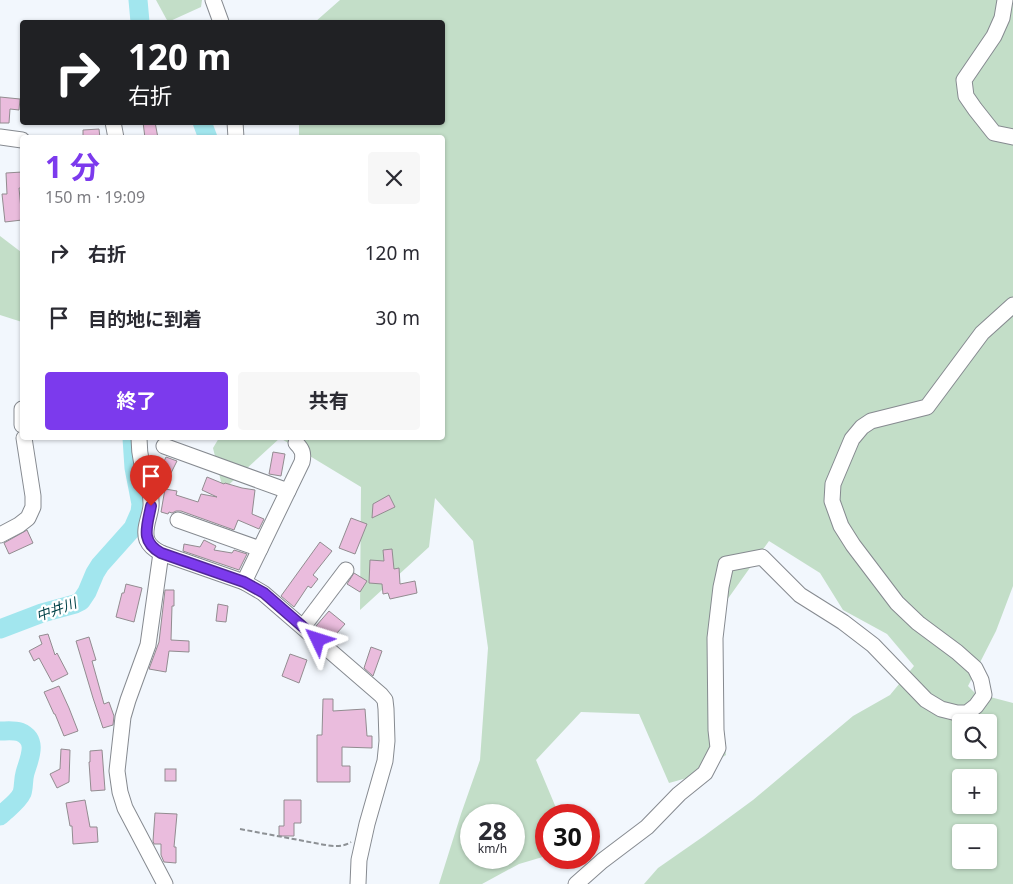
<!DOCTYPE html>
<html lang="ja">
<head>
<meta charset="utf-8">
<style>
	body { margin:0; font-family:"Noto Sans","Noto Sans JP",sans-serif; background:#f7f7f7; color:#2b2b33; height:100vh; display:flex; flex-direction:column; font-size:19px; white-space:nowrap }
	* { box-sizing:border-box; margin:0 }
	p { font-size:16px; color:#7c7c81 }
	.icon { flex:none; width:28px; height:28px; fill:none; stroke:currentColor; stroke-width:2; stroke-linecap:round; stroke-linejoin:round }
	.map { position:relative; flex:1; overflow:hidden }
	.drawer { position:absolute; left:20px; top:135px; width:425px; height:305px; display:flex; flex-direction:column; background:#fff; border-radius:5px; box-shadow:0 1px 4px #0004 }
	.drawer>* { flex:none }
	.hud { position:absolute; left:20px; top:20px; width:425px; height:105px; border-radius:5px; box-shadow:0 1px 4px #0004; background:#202124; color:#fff; overflow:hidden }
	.tools { position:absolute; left:952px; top:714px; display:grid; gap:10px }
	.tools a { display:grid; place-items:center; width:45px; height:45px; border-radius:5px; background:#fff; box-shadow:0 1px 4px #0004; font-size:25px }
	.speed { position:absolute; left:460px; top:804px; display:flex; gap:10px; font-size:25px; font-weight:700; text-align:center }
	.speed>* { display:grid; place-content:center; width:65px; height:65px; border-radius:50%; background:#fff; box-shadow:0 1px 4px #0004; line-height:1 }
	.speed small { font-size:12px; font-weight:400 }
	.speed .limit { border:8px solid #d22; background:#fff; color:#111 }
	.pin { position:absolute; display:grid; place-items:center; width:42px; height:42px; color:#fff; margin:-51px -21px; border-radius:50% 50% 50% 0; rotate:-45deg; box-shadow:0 0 5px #0007 }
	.pin .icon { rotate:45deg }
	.me { position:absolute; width:55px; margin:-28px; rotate:311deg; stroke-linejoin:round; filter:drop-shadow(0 0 4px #0008) }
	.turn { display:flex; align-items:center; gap:18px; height:105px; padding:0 25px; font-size:22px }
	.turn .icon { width:65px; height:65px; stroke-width:2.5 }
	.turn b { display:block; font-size:35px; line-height:42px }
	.round { display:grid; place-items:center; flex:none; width:52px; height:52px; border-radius:5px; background:#f7f7f7 }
	.summary { display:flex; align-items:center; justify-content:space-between; height:85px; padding:0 25px }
	h1 { font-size:30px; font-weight:700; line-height:38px; color:#7c3aed }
	.cta { display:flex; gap:10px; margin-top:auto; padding:10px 25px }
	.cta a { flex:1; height:58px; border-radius:5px; background:#7c3aed; color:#fff; font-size:20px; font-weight:700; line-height:58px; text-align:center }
	.cta a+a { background:#f7f7f7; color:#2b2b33 }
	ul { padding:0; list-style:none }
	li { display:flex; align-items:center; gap:15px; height:65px; padding:0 25px }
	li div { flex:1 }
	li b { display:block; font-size:19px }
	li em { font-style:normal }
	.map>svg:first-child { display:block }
</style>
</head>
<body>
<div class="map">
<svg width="1013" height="884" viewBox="0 0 1013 884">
	<rect width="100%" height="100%" fill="#f2f7fd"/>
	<g fill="#c3dec8" fill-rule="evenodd">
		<path d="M 156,0 L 202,0 L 201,7 L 168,22 Z"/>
		<path d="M 340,0 L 1013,0 L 1013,586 L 996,631 L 968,686 L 975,693 L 1013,703 L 1013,884 L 644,884 L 658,868 L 704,836 L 753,800 L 853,716 L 890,695 L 914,666 L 887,634 L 843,610 L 820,573 L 769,541 L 727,600 L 714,680 L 726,755 L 687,778 L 669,783 L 639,714 L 581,712 L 536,760 L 559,815 L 546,815 L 546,856 L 519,864 L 482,884 L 439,884 L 461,814 L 480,760 L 488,648 L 473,541 L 435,498 L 429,547 L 360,610 L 361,487 L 280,438 L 223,490 L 213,448 L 219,438 L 442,438 L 442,138 L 299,137 L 299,123 L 442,122 L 442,22 L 315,22 ZM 961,722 L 989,722 L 989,750 L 961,750 ZM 961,778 L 989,778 L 989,805 L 961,805 ZM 471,815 L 514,815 L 514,858 L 471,858 ZM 961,832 L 989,832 L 989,860 L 961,860 Z"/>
		<path d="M 0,236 L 21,252 L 22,261 L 22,322 L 0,315 Z"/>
	</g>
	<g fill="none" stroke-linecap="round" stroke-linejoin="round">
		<g stroke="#a2e6ee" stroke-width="19">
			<path d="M 138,0 L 140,22"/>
			<path d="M 202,122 L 208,138"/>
			<path d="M 0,629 L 42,613 L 75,604 L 81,601 L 87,592 L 95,573 L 100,565 L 133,528 L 140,512 L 141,504 L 134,468 L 132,438"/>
			<path d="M 0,731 C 6,731 14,730 20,732 C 39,740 29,759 25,773 C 23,780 24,787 22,793 C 18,802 7,809 0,816"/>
		</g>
	</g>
	<g fill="#eabcdd" stroke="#928c90">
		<path d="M 0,97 L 20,99 L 19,110 L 10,109 L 9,123 L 0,123 Z"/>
		<path d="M 143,122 L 155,122 L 158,138 L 145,138 Z"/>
		<path d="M 99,129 L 100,138 L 83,138 L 83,130 Z"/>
		<path d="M 22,172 L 22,188 L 19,188 L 22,220 L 5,222 L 2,194 L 7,194 L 6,173 Z"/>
		<path d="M 273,452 L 285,454 L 281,476 L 269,474 Z"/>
		<path d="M 166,457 L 177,461 L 170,475 L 160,470 Z"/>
		<path d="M 207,477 L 224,484 L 225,483 L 242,488 L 255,490 L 252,514 L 264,519 L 259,529 L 238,520 L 234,530 L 181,511 L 176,511 L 172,513 L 169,512 L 168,514 L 161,512 L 165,489 L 177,491 L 176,495 L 198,502 L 201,494 L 217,497 L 202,490 Z"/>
		<path d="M 389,495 L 395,507 L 372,518 L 373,504 Z"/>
		<path d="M 351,518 L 367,524 L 355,554 L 339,548 Z"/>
		<path d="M 27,530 L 33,543 L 9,554 L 4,543 Z"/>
		<path d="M 204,540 L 216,546 L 214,550 L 232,553 L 234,550 L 247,554 L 239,570 L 183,551 L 184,544 L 200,547 Z"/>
		<path d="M 320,542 L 332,551 L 313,575 L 318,579 L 311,588 L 308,586 L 294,607 L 281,596 Z"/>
		<path d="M 392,549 L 394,569 L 399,568 L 400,584 L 415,581 L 417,593 L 390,599 L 388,593 L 383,594 L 382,584 L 369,583 L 370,560 L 384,561 L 383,550 Z"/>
		<path d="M 354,573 L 367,581 L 360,592 L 347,584 Z"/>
		<path d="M 126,584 L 142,588 L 134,622 L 116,617 L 122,593 L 124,593 Z"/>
		<path d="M 165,590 L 174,590 L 174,606 L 172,606 L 171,640 L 189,641 L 189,652 L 169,651 L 166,672 L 149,669 L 159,642 Z"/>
		<path d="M 218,604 L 228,606 L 226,622 L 216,621 Z"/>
		<path d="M 329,611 L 345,624 L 337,633 L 343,638 L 338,645 L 316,626 Z"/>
		<path d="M 48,634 L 55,655 L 57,653 L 68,674 L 52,682 L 39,658 L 34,661 L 29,651 L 42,644 L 39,636 Z"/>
		<path d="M 89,637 L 96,660 L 92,661 L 104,704 L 109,702 L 114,716 L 113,725 L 103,728 L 93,698 L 76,641 Z"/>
		<path d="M 371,647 L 382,651 L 373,676 L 364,668 Z"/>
		<path d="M 290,654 L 307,660 L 299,683 L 282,676 Z"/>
		<path d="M 59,686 L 69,708 L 78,731 L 64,736 L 55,714 L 54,714 L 44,692 Z"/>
		<path d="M 323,699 L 333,699 L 333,711 L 365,709 L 367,736 L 372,736 L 372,748 L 342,747 L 342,766 L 350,766 L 350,782 L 317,782 L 317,735 L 322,735 Z"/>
		<path d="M 61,749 L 70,750 L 69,782 L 57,788 L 50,774 L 60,769 Z"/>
		<path d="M 102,750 L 105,790 L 91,791 L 89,762 L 90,762 L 90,751 Z"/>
		<rect x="165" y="769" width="11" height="12"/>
		<path d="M 85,800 L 90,827 L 97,827 L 98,842 L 73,844 L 72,826 L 70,826 L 66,803 Z"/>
		<path d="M 284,800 L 301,800 L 301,823 L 294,823 L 294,836 L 279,836 L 279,826 L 284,826 Z"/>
		<path d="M 155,813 L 177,814 L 174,847 L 176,847 L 176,863 L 164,862 L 161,855 L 161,844 L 154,844 L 153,841 Z"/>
	</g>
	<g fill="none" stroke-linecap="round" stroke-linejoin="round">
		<g stroke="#868a90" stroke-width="17">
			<g id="minor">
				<path d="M 213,0 L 221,22"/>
				<path d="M 1005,0 L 1002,18 L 994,36 L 964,80 L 966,96 L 975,109 L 994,133 L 1013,137"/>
				<path d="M 113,122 L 116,138"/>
				<path d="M 235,122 L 236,138"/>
				<path d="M 0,137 L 22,140"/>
				<path d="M 22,409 L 22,425"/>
				<path d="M 139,438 C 139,447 140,456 142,465 C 146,479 152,491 151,506 C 150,517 143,529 147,540 C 150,547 155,550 161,553 L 244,582 L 263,593 L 381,695 L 385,700 L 386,709 L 387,741 L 385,761 L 367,824 L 359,860 L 358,884"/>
				<path d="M 164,446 L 288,491"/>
				<path d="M 178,520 L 260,549"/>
				<path d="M 0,535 L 19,525 L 28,518 L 33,507 L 33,496 L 24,438"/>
				<path d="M 161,553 L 148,645 L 128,700 L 123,717 L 117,771 L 120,792 L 125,808 L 165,884"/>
				<path d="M 244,582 L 302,462 C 304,453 302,449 296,443"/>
				<path d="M 303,627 L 346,570"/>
				<path d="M 576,884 L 602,861 L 647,827 L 679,794 L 705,773 L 718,748 L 716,730 L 715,638 L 721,587 L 726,564 L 762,557 L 800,595 L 843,622 L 873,645 L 926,700 L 941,709 L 957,713 L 967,713 L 976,706 L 984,695 L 981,680 L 975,668 L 957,652 L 918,623 L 897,603 L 853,545 L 841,526 L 832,501 L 833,484 L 852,439 L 862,427 L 871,421 L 927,407 L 982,333 L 1013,305"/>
			</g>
		</g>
		<path stroke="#8d9195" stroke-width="2" stroke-dasharray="5 2.5" stroke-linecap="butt" d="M 240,829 L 320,844 C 330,846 342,848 351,842"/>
		<use href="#minor" stroke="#fff" stroke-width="15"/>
	</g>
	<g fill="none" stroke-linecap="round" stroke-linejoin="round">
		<g stroke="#51269a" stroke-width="12">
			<path id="route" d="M 151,506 C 147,527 140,541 161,553 L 244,582 L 264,593 L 318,640"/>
		</g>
		<use href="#route" stroke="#7c3aed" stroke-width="9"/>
	</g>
	<g text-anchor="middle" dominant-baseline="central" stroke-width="4.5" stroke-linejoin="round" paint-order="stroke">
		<g font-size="14" font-style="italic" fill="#05454b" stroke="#fff">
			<text transform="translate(56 609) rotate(-20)">中井川</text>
		</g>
	</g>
</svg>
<div class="tools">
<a><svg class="icon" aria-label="search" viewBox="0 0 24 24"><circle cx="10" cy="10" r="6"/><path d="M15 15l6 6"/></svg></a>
<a>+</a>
<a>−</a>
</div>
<div class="speed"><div>28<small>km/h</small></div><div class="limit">30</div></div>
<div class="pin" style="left:151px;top:506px;background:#d93025"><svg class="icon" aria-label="arrive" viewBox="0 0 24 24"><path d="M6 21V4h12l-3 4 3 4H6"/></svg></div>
<svg class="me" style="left:318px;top:640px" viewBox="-20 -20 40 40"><path d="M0-17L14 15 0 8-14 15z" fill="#7c3aed" stroke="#fff" stroke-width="4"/></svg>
<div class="hud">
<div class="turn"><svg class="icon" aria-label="right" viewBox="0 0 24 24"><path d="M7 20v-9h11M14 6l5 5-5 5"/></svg><div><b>120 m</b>右折</div></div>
</div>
<section class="drawer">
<div class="summary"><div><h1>1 分</h1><p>150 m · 19:09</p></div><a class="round"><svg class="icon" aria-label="close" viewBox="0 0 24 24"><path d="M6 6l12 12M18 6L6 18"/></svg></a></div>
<ul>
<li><svg class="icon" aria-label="right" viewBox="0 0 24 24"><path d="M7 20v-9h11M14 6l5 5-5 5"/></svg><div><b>右折</b></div><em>120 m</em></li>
<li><svg class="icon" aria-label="arrive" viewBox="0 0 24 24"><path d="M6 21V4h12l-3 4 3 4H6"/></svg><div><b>目的地に到着</b></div><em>30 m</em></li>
</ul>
<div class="cta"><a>終了</a><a>共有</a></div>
</section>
</div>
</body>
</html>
